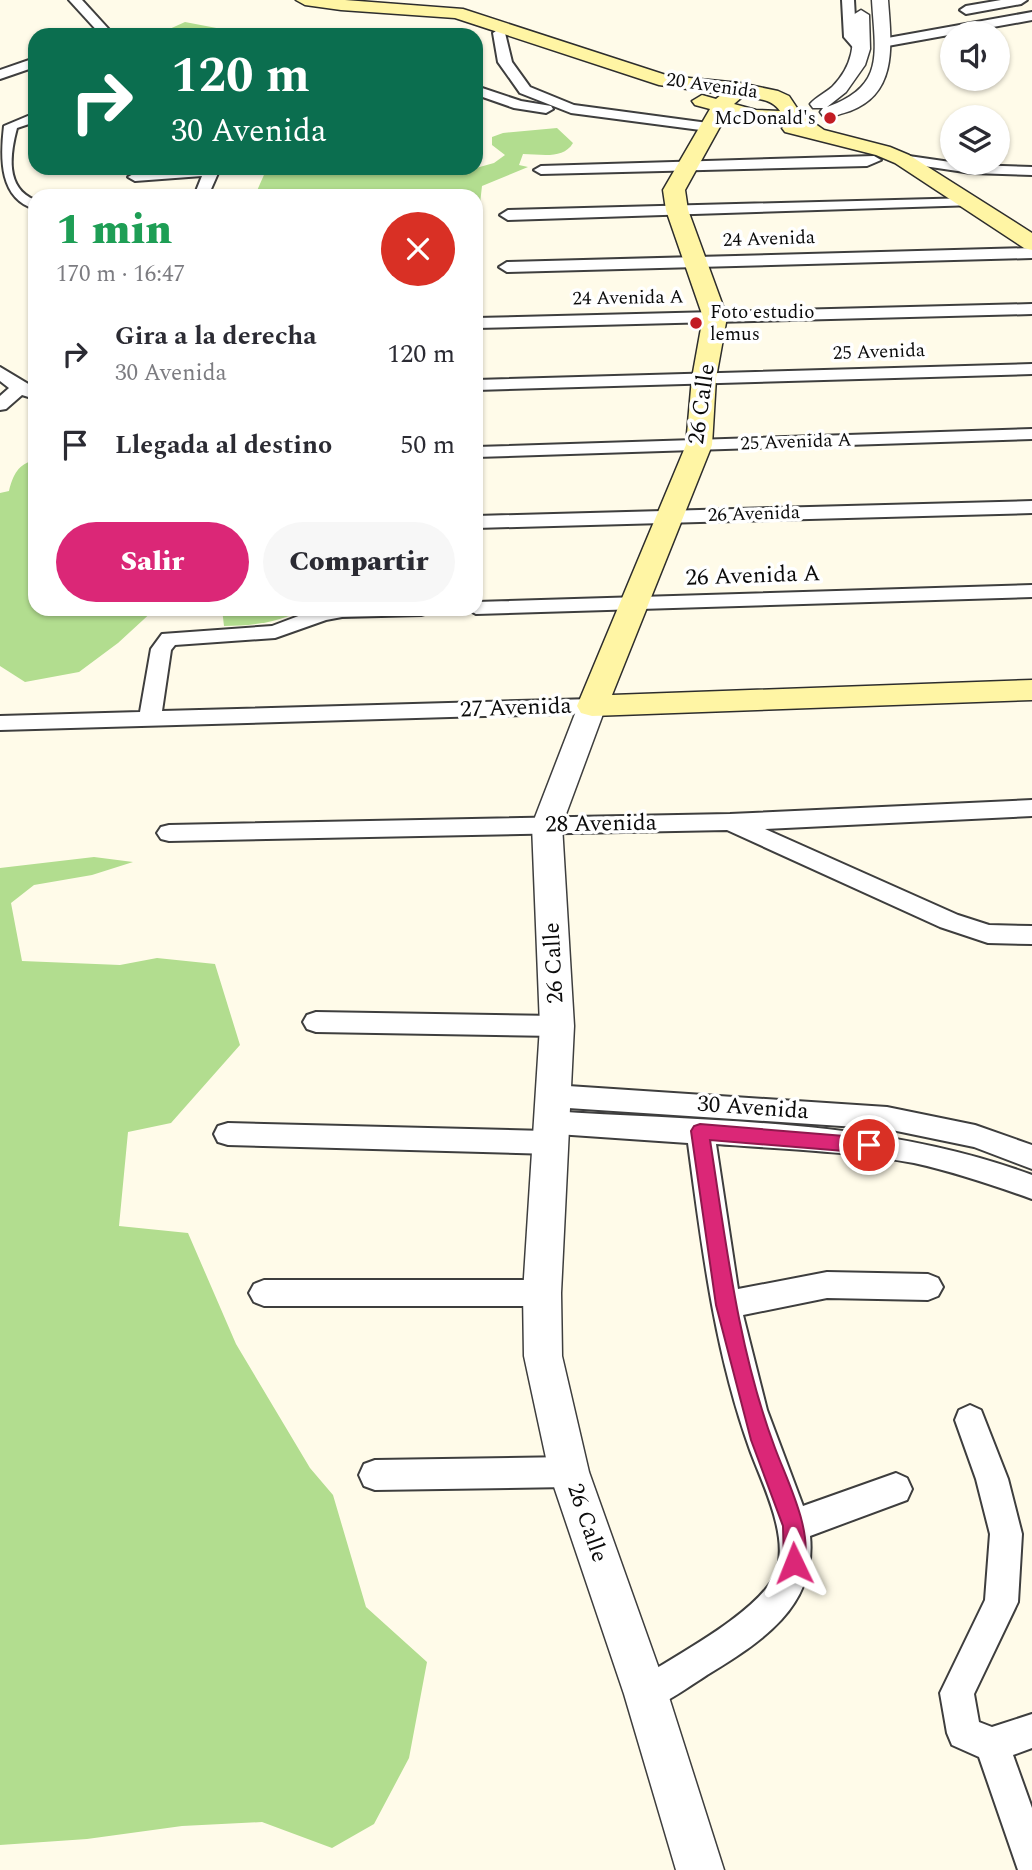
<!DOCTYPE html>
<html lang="es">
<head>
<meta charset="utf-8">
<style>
	body { margin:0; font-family:Spectral,serif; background:#f7f7f7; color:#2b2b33; height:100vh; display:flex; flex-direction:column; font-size:26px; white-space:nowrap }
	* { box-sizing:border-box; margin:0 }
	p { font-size:23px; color:#7c7c81 }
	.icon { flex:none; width:38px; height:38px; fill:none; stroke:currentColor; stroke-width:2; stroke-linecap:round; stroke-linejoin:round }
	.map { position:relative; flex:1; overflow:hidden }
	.sheet { position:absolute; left:28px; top:189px; width:455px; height:427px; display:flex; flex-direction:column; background:#fff; border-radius:21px; box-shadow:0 2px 5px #0004 }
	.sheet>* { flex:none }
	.banner { position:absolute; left:28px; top:28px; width:455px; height:147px; border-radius:21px; box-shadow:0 2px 5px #0004; background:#0b6e4f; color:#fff; overflow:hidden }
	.buttons { position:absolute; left:940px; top:21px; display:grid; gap:14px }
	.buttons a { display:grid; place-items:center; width:70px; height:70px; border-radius:50%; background:#fff; box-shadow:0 2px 5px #0004; font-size:35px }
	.pin { position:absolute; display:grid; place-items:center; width:60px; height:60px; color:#fff; margin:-30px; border:4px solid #fff; border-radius:50%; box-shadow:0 2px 7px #0007 }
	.me { position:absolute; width:77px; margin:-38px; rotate:358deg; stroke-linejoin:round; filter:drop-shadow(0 0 5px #0008) }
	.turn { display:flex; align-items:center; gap:24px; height:147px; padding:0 28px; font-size:32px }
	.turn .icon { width:91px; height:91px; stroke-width:2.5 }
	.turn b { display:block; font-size:49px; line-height:60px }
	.round { display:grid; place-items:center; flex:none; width:74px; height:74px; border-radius:37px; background:#f7f7f7 }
	.head { display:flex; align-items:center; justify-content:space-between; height:119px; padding:0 28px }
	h1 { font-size:42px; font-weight:800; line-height:52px; color:#1e9e55 }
	.cta { display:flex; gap:14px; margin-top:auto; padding:14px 28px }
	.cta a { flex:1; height:80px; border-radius:42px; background:#db2777; color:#fff; font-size:28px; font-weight:800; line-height:80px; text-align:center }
	.cta a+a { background:#f7f7f7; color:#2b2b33 }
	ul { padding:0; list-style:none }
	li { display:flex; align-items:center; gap:21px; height:91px; padding:0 28px }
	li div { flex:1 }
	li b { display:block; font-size:26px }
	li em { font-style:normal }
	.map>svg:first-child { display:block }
</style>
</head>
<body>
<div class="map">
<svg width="1032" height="1870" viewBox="0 0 1032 1870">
	<rect width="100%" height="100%" fill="#fffbe9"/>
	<g fill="#b2dd8f">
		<path d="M 185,22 L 253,35 L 171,35 L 165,31 Z"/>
		<path d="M 557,128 L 573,143 C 563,160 540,154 523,154 L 519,165 L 528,167 L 482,186 L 476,239 L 476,196 L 283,196 L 256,193 L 267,168 L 476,168 L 494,163 L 505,155 L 492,145 L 492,137 L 503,133 Z"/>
		<path d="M 35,460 L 35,609 L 155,609 L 118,643 L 79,672 L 25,682 L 0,666 L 0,493 L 9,491 C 13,475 18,464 35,460 Z"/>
		<path d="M 222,609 L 305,609 C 279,622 254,626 224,626 Z"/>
		<path d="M 94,857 L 133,862 L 92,875 L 34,885 L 11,903 L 22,961 L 120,965 L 157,958 L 215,964 L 240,1045 L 171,1123 L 128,1132 L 119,1226 L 188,1233 L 236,1344 L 310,1468 L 333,1495 L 366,1607 L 427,1662 L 409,1758 L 374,1824 L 332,1848 L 262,1822 L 182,1826 L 87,1839 L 0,1845 L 0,868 Z"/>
	</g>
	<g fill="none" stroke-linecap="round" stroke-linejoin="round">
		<g stroke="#3e3e3e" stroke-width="4">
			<g id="minor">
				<path d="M 69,0 L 82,0 L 114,35 L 101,35 Z"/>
				<path d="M 842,0 L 854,0 L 856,36 L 868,49 L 867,52 L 857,52 L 844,37 Z"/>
				<path d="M 1001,0 L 1027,0 L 1021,4 L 966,14 L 960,10 L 966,6 Z"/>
				<path d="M 1032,12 L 1032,20 L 882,47 L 876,43 L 882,39 Z"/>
				<path d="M 499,29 L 505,33 L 512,62 L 530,87 L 574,105 L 708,123 L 715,127 L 708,131 L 571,113 L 520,93 L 498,62 L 493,33 Z"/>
				<path d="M 35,58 L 35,67 L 0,79 L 0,70 Z"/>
				<path d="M 482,88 L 521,101 L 551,106 L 553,109 L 546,113 L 514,108 L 477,95 L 477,89 Z"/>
				<path d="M 35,113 L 35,122 L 17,128 C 10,154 5,188 35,200 L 35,209 C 0,199 0,160 4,126 Z"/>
				<path d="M 902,155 L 971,165 L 1032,167 L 1032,175 L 971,173 L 897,162 L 895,159 Z"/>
				<path d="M 874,156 L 881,160 L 867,166 L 541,174 L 534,170 L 541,166 Z"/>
				<path d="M 195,168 L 217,168 L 219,171 L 208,196 L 194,196 L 202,176 L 135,181 L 128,177 L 135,173 Z"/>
				<path d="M 971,198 L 978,202 L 976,205 L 508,220 L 500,215 L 508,210 Z"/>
				<path d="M 1032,248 L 1032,258 L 507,272 L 499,267 L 507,262 Z"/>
				<path d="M 1032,304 L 1032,314 L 476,328 L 476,318 Z"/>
				<path d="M 1032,364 L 1032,374 L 476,390 L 476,380 Z"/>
				<path d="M 0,367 L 35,388 L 35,399 L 22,395 L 6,409 L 0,410 L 0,396 L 9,388 L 0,381 Z"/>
				<path d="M 1032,429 L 1032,439 L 476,457 L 476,447 Z"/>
				<path d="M 1032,501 L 1032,513 L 476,528 L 476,516 Z"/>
				<path d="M 1032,585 L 1032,597 L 476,614 L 467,609 L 476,609 L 476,602 Z"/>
				<path d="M 317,609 L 431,609 L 428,613 L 421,615 L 342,617 L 326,620 L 275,638 L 175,645 L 171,650 L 162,711 L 592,699 L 600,701 L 603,706 L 600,711 L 592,713 L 0,730 L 0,716 L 140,712 L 151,649 L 162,634 L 272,626 Z"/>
				<path d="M 1032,800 L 1032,816 L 765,829 L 958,915 L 989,925 L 1032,926 L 1032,944 L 988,943 L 940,927 L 727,830 L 169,841 L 161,839 L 157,833 L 161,827 L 169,825 L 730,814 Z"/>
				<path d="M 316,1012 L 557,1016 L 566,1019 L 570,1026 L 566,1033 L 557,1036 L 316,1032 L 307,1029 L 303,1022 L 307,1015 Z"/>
				<path d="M 553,1085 L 887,1107 L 975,1125 L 1032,1145 L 1032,1169 L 974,1147 L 887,1129 L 553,1107 L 544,1104 L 540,1096 L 544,1088 Z"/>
				<path d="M 551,1111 C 712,1122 879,1118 1032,1175 L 1032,1199 C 993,1185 954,1172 914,1163 C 849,1151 782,1149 716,1144 L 738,1289 L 827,1272 L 928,1274 L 938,1278 L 943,1287 L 938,1296 L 928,1300 L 827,1298 L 743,1315 L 767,1410 L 803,1506 L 896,1473 L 907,1478 L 912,1489 L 907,1500 L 810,1536 C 817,1607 761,1642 707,1675 C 687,1688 668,1702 646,1711 L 634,1706 L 629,1694 L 634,1682 C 671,1658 759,1613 776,1573 C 790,1537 762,1483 750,1450 C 714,1350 702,1247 688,1143 L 557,1134 L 561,1135 L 565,1143 L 561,1151 L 551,1154 L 228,1145 L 218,1142 L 214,1134 L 218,1126 L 228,1123 L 546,1131 L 541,1130 L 538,1122 L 541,1114 Z"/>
				<path d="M 264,1280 L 542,1280 L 552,1284 L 557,1293 L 552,1302 L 542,1306 L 264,1306 L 254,1302 L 249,1293 L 254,1284 Z"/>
				<path d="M 970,1405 L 981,1410 L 1008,1479 L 1022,1534 L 1018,1602 L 974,1694 L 979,1722 L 992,1727 L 1032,1714 L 1032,1748 L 1013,1755 L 1032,1808 L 1032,1870 L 1018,1870 L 979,1757 L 952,1745 L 947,1733 L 940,1693 L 985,1600 L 990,1534 L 976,1479 L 955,1420 L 959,1410 Z"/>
				<path d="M 569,1457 L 580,1461 L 585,1472 L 580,1483 L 569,1487 L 375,1490 L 364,1486 L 359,1475 L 364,1464 L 375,1460 Z"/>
			</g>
		</g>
		<g stroke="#3e3e3e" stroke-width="3">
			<g id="tertiary">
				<path d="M 872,0 L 888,0 C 891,42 899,93 850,111 C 840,114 832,118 823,116 L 820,112 L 823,108 L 813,108 L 810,104 C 816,97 825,93 832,87 C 854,65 854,44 853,15 L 861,10 L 869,15 L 870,49 L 865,65 L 846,92 L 827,107 C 886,86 875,53 872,0 Z"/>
				<path d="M 592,697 L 602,700 L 606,706 L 562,825 L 574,1026 L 561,1293 L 562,1356 L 589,1472 L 668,1694 L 724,1870 L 676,1870 L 624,1694 L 549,1472 L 524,1356 L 523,1293 L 540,1026 L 532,825 L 578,706 L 582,700 Z"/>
			</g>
		</g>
		<g stroke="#2d2d2d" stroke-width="3">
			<path id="secondary" d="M 296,0 L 345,0 L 463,9 L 669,76 L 740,83 L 778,91 L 789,96 L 801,114 L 824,130 L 890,147 L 909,155 L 1032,233 L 1032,250 L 1024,248 L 895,163 L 876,155 L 785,132 L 782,128 L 786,124 L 755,122 L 727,114 L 685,190 L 688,210 L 727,317 L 716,378 L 712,445 L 612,695 L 1032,680 L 1032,700 L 592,716 L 581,713 L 577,706 L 686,445 L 692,378 L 703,317 L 666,210 L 663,190 L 710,109 L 695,105 L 692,101 L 702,95 L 716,99 L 722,94 L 659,85 L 455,18 L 341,10 L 305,5 ZM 742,97 C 757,99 771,98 780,111 L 756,110 L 734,104 Z"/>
		</g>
		<use href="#minor" fill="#fff" fill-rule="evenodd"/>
		<use href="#tertiary" fill="#fff" fill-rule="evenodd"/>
		<use href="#secondary" fill="#fff5a4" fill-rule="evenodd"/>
	</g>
	<path fill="#db2777" stroke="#8e194d" stroke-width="2" d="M 700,1124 L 869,1138 L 876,1140 L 878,1145 L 876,1151 L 869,1153 L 710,1140 C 726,1242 738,1350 775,1448 C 787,1481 816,1536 802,1570 L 794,1573 L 787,1570 L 784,1563 L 783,1526 L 751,1440 L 716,1305 L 691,1131 L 694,1126 Z"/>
	<g fill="#c21c24" stroke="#fff" stroke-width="2.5">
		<circle cx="830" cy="118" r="7"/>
		<circle cx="696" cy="323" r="7"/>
	</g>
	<g text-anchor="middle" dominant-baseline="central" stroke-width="7" stroke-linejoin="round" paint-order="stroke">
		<g font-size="19" fill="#0b0b0b" stroke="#fff">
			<text transform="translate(712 86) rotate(8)">20 Avenida</text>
			<text transform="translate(769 239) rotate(-2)">24 Avenida</text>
			<text transform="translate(628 298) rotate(-1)">24 Avenida A</text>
			<text transform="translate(879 352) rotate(-2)">25 Avenida</text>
			<text transform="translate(796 442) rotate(-2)">25 Avenida A</text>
			<text transform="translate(754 514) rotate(-2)">26 Avenida</text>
		</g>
		<g font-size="19" fill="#0b0b0b" stroke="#fff" text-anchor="end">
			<text x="816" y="118">McDonald's</text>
			<text x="710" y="312" text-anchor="start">Foto estudio<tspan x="710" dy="22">lemus</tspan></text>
		</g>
		<g font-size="23" fill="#0b0b0b" stroke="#fff">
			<text transform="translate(702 404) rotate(-82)">26 Calle</text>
			<text transform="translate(753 576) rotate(-2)">26 Avenida A</text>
			<text transform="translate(516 708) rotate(-2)">27 Avenida</text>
			<text transform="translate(601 824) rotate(-1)">28 Avenida</text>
			<text transform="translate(554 963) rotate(-93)">26 Calle</text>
			<text transform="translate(753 1108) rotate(4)">30 Avenida</text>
			<text transform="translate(587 1523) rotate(71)">26 Calle</text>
		</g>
	</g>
</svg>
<div class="buttons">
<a><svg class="icon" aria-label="sound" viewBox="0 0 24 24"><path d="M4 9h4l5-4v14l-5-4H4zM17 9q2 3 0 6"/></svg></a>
<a><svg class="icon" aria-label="layers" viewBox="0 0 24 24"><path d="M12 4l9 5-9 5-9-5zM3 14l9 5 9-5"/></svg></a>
</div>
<div class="pin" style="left:869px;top:1145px;background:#d93025"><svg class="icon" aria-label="arrive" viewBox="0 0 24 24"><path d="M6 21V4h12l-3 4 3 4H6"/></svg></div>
<svg class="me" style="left:794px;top:1563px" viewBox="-20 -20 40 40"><path d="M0-17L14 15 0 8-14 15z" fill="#db2777" stroke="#fff" stroke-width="4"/></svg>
<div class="banner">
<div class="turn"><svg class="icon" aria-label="right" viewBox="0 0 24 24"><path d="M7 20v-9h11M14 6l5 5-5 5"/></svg><div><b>120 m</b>30 Avenida</div></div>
</div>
<section class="sheet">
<div class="head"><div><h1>1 min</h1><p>170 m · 16:47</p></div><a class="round" style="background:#d93025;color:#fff"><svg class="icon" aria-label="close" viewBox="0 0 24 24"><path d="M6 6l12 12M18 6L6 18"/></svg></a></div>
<ul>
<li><svg class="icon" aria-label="right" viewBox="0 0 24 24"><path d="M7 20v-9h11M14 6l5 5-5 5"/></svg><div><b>Gira a la derecha</b><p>30 Avenida</p></div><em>120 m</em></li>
<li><svg class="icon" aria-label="arrive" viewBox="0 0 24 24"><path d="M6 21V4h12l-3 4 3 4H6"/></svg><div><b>Llegada al destino</b></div><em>50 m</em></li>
</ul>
<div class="cta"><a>Salir</a><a>Compartir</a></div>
</section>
</div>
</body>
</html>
